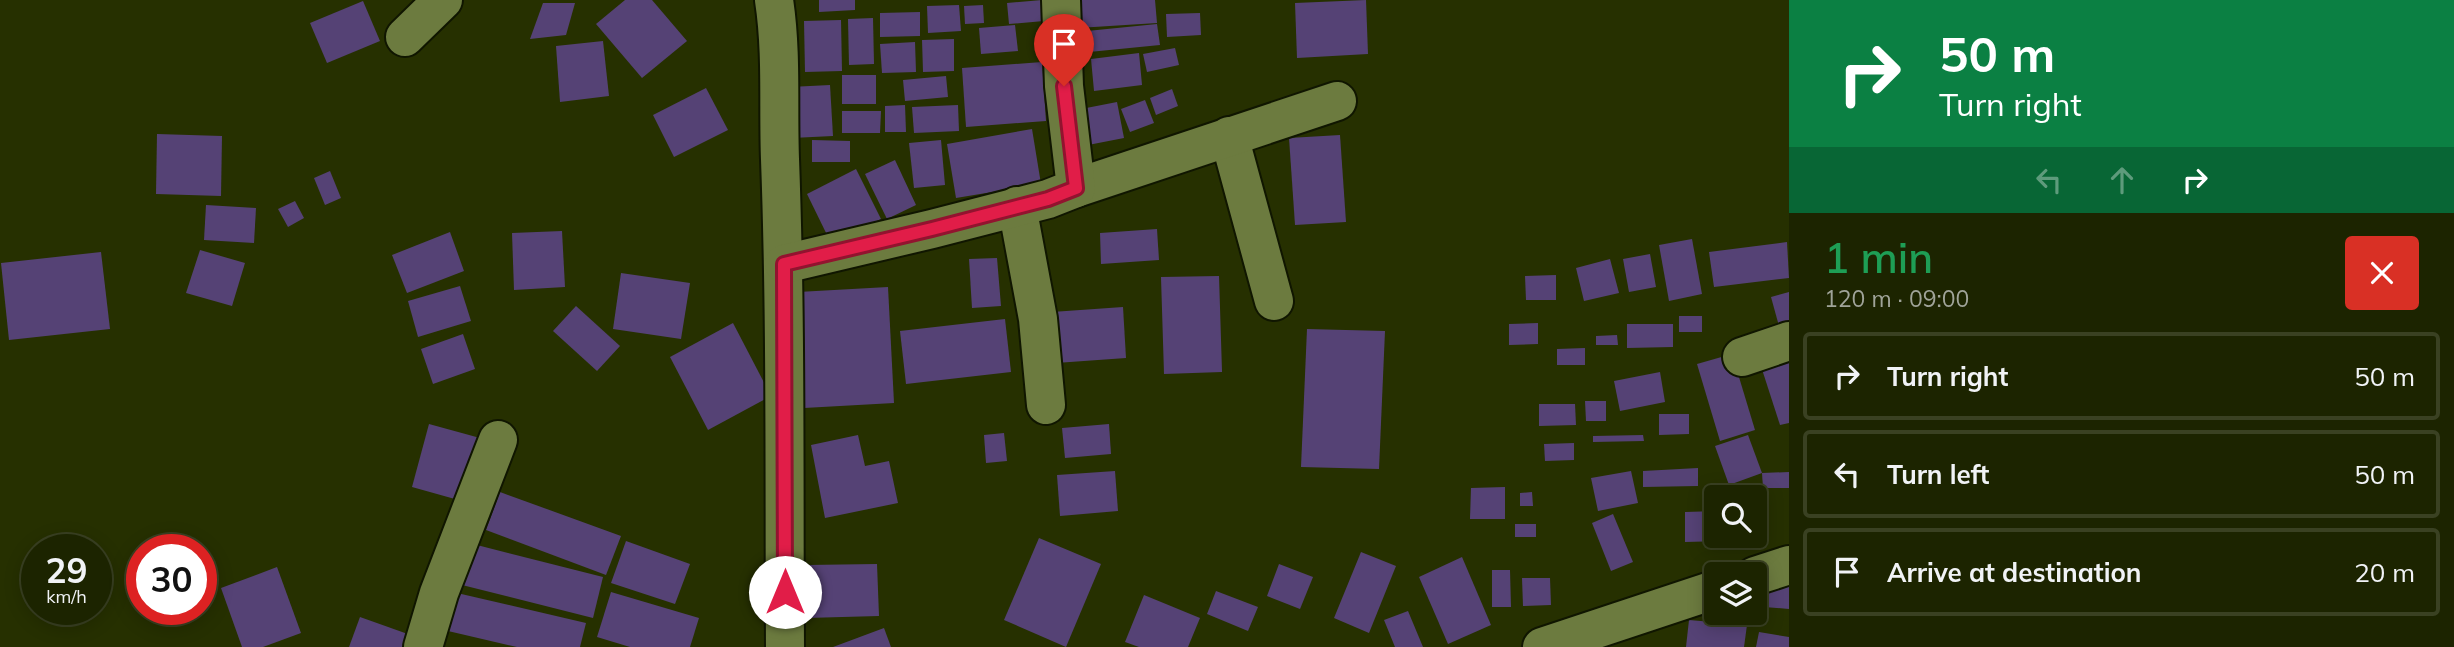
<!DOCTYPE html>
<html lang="en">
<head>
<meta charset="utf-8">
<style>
	body { margin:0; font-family:Mulish,sans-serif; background:#29300f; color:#f1f3f6; height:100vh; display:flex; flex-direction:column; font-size:26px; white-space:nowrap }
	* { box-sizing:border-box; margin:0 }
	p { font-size:23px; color:#a0a499 }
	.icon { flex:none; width:38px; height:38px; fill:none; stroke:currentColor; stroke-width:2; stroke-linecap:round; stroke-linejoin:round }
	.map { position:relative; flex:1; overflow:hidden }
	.panel { display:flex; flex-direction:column; background:#1c2400; width:665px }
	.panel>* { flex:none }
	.hud { background:#0b8043; color:#fff; overflow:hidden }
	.tools { position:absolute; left:1704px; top:485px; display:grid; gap:14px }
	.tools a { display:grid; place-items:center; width:63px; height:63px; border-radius:7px; background:#1c2400; box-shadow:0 4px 18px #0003,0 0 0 2px #3a4122; font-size:35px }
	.speed { position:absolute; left:21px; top:534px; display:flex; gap:14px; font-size:35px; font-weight:700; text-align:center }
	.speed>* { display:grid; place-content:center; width:91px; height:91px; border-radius:50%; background:#1c2400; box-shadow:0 4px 18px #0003,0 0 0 2px #3a4122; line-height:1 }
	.speed small { font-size:18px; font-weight:400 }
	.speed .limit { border:10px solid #d22; background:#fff; color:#111 }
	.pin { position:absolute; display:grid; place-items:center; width:60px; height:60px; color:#fff; margin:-72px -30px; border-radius:50% 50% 50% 0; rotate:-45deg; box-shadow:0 0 7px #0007 }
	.pin .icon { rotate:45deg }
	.me { position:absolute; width:77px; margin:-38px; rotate:0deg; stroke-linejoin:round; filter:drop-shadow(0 0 5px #0008) }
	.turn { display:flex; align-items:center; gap:24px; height:147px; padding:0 35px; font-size:32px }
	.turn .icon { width:91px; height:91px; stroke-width:2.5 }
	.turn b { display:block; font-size:49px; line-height:60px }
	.lanes { display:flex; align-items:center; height:66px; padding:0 35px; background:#0003; justify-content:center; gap:35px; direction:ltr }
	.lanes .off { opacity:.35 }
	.round { display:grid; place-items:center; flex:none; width:74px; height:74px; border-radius:7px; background:#29300f }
	.overview { display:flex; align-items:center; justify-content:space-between; height:119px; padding:0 35px }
	h1 { font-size:42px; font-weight:600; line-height:52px; color:#1e9e55 }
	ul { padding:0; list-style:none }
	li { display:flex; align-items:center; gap:21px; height:88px; margin:0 14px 10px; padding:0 21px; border:4px solid #3a4122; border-radius:7px }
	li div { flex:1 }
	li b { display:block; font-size:26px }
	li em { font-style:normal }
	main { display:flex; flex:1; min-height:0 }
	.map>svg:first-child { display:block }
</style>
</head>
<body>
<main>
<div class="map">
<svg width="1789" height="647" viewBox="0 0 1789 647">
	<rect width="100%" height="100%" fill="#263000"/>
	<g fill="#554275">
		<path d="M 625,0 L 652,0 L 687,41 L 642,78 L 596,24 Z"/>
		<path d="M 819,0 L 855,0 L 855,10 L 819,12 Z"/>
		<path d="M 1042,0 L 1044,21 L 1009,24 L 1007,3 Z"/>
		<path d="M 1076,0 L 1155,0 L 1157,23 L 1078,28 Z"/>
		<path d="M 1366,0 L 1368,54 L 1297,58 L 1295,3 Z"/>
		<path d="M 363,1 L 380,41 L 327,63 L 310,23 Z"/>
		<path d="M 543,3 L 575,3 L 566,35 L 530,39 Z"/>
		<path d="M 959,5 L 961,31 L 928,33 L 927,6 Z"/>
		<path d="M 983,5 L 984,23 L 965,24 L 964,6 Z"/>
		<path d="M 920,12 L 920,36 L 880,37 L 880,13 Z"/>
		<path d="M 1200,13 L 1201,35 L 1167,37 L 1166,14 Z"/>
		<path d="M 873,18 L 874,64 L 849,65 L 848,19 Z"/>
		<path d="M 841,20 L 842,71 L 805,72 L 804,21 Z"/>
		<path d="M 1157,24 L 1160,45 L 1079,53 L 1077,32 Z"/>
		<path d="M 1015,25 L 1018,51 L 981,54 L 979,28 Z"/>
		<path d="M 954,39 L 954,71 L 923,72 L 922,40 Z"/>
		<path d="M 603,41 L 609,96 L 560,102 L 556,46 Z"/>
		<path d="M 915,42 L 916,72 L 882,73 L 880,44 Z"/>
		<path d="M 1175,48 L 1179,65 L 1147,72 L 1143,54 Z"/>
		<path d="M 1139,53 L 1142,85 L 1094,91 L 1091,59 Z"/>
		<path d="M 1042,62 L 1046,121 L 966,127 L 962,68 Z"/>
		<rect x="842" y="75" width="34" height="29"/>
		<path d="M 946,76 L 948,97 L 905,101 L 903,80 Z"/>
		<path d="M 830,85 L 833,136 L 792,138 L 790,87 Z"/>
		<path d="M 706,88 L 728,130 L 674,157 L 653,115 Z"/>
		<path d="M 1172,89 L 1178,106 L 1156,115 L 1150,98 Z"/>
		<path d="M 1145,100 L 1154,123 L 1130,132 L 1121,109 Z"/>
		<path d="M 1117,102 L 1124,138 L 1083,146 L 1076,110 Z"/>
		<path d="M 905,105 L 906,132 L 885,132 L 885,106 Z"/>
		<path d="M 958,105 L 959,131 L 914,133 L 912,107 Z"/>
		<path d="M 842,111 L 881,111 L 880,133 L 842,133 Z"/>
		<path d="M 1032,129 L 1041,184 L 956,198 L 947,144 Z"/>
		<path d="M 157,134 L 222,136 L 221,196 L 156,194 Z"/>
		<path d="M 1340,135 L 1346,222 L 1295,225 L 1289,138 Z"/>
		<path d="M 812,140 L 850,141 L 850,162 L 812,162 Z"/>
		<path d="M 941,140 L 945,185 L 914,188 L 909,143 Z"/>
		<path d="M 895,160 L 916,205 L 887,219 L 865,174 Z"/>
		<path d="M 856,169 L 881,219 L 831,243 L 807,194 Z"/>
		<path d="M 330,171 L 341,198 L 325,205 L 314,178 Z"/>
		<path d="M 295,201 L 304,218 L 288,227 L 278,209 Z"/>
		<path d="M 206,205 L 256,208 L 254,243 L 204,240 Z"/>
		<path d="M 1157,229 L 1159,260 L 1101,264 L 1100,233 Z"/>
		<path d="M 562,231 L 565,287 L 514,290 L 512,233 Z"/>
		<path d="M 450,232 L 464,271 L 407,293 L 392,255 Z"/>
		<path d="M 1692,239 L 1702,294 L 1669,301 L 1659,245 Z"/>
		<path d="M 1787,242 L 1789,278 L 1714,287 L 1709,252 Z"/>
		<path d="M 200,250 L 245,263 L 232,306 L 186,293 Z"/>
		<path d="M 101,252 L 110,329 L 9,340 L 1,263 Z"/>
		<path d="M 1650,254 L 1656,287 L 1629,292 L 1623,259 Z"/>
		<path d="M 997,258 L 1001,306 L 972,308 L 969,259 Z"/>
		<path d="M 1610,259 L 1619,293 L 1584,301 L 1576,268 Z"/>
		<path d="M 621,273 L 690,283 L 681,339 L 613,329 Z"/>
		<path d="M 1556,275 L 1556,300 L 1526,300 L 1525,276 Z"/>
		<path d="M 1219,276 L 1222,372 L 1164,374 L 1161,277 Z"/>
		<path d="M 460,286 L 471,321 L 418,337 L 408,301 Z"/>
		<path d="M 888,287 L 894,403 L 804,408 L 798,292 Z"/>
		<path d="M 1789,292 L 1789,335 L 1782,337 L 1771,297 Z"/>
		<path d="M 576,306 L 620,346 L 597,371 L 553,331 Z"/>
		<path d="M 1123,307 L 1126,358 L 1056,363 L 1052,312 Z"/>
		<rect x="1679" y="316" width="23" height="16"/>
		<path d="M 1005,319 L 1011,372 L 906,384 L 900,331 Z"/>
		<path d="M 733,323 L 771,396 L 708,430 L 670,357 Z"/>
		<path d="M 1538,323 L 1538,344 L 1509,345 L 1509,324 Z"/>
		<path d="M 1627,324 L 1673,324 L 1673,347 L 1627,348 Z"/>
		<path d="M 1307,329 L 1385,331 L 1379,469 L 1301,467 Z"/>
		<path d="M 463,334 L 475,369 L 433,384 L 421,349 Z"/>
		<path d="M 1617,335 L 1618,345 L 1596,345 L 1596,336 Z"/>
		<path d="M 1789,347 L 1789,423 L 1780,425 L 1758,357 Z"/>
		<path d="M 1585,348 L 1585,365 L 1557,365 L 1557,349 Z"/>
		<path d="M 1732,354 L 1755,430 L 1720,441 L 1697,364 Z"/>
		<path d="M 1660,372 L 1665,402 L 1620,411 L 1614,381 Z"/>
		<path d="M 1585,401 L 1606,401 L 1606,421 L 1586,421 Z"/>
		<path d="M 1539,404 L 1575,404 L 1576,425 L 1539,426 Z"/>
		<path d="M 1659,414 L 1689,414 L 1689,434 L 1659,435 Z"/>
		<path d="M 429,424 L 480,438 L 462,501 L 412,487 Z"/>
		<path d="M 1109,424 L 1111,454 L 1065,458 L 1062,428 Z"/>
		<path d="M 1004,433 L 1007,461 L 986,463 L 984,435 Z"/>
		<path d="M 858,435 L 865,466 L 889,461 L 898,503 L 825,518 L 811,445 Z"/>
		<path d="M 1643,435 L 1644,441 L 1593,442 L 1593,436 Z"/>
		<path d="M 1748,435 L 1762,473 L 1729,485 L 1715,446 Z"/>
		<path d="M 1574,443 L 1574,460 L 1545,461 L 1544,444 Z"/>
		<path d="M 1698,468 L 1698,486 L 1643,487 L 1643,471 Z"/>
		<path d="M 1115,471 L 1118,511 L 1060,516 L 1057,475 Z"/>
		<path d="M 1631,471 L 1638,503 L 1598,511 L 1591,478 Z"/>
		<path d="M 1789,472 L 1789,488 L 1763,488 L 1762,473 Z"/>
		<path d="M 1505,487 L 1505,519 L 1470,519 L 1471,488 Z"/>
		<path d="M 500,492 L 621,536 L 606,575 L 486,530 Z"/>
		<path d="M 1532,492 L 1533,506 L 1520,506 L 1520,493 Z"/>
		<path d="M 1717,511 L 1717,536 L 1723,536 L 1723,541 L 1685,542 L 1685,512 Z"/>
		<path d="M 1613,514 L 1633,562 L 1611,571 L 1592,523 Z"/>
		<rect x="1515" y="524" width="21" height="13"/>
		<path d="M 1039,538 L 1101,564 L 1066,647 L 1004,620 Z"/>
		<path d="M 626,541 L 690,564 L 675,604 L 611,583 Z"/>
		<path d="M 473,544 L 603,577 L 593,618 L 462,585 Z"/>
		<path d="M 1361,552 L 1396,566 L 1369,633 L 1334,618 Z"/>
		<path d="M 1462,557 L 1491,625 L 1448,644 L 1419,577 Z"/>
		<path d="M 877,564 L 879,616 L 806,618 L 806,565 Z"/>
		<path d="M 1279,564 L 1313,577 L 1300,609 L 1267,596 Z"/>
		<path d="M 277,567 L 301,633 L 263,647 L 242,647 L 221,588 Z"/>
		<path d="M 1492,570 L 1510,570 L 1511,607 L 1492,607 Z"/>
		<path d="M 1767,573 L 1789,575 L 1789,609 L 1764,607 Z"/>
		<path d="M 1522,578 L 1550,578 L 1551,605 L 1523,606 Z"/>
		<path d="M 1216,591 L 1258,607 L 1248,631 L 1207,614 Z"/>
		<path d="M 611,592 L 699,618 L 690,647 L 630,647 L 597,637 Z"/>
		<path d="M 457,593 L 586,623 L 580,647 L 517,647 L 448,631 Z"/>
		<path d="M 1144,595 L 1200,618 L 1188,647 L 1139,647 L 1125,642 Z"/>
		<path d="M 1408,611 L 1423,647 L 1395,647 L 1384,620 Z"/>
		<path d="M 360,617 L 419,638 L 416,647 L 349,647 Z"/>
		<path d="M 1689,620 L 1747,625 L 1744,647 L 1686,647 Z"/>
		<path d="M 884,628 L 891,647 L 833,647 Z"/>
		<path d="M 1759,632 L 1789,637 L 1789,647 L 1756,647 Z"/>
	</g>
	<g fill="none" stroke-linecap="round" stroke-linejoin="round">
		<g stroke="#101600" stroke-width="42">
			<g id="minor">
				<path d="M 774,0 C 782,52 778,107 780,159 C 786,322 784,484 785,647"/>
				<path d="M 405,37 L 443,0"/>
				<path d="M 1229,136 L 1274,301"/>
				<path d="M 1076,188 L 1337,101"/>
				<path d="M 1017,206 L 1038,319 L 1046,405"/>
				<path d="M 784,264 L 932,229 L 1048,199 L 1076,188 L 1064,86 L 1061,0"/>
				<path d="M 1742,357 L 1789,341"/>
				<path d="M 1755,576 L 1789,565"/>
				<path d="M 423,647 L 439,593 L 498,440"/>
				<path d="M 1542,647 L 1717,589"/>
			</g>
		</g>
		<use href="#minor" stroke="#6c7b3f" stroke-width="38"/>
	</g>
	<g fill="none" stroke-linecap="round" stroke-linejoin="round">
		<g stroke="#92132f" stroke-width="18">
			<path id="route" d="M 785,592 L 784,264 L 932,229 L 1048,199 L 1076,188 L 1064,86"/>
		</g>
		<use href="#route" stroke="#e11d48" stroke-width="12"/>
	</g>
</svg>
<div class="tools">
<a><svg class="icon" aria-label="search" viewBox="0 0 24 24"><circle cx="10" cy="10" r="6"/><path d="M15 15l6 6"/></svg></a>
<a><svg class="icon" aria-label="layers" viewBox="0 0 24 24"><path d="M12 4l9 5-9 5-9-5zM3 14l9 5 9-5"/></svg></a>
</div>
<div class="speed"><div>29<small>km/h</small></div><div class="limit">30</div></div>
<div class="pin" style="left:1064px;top:86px;background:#d93025"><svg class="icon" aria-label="arrive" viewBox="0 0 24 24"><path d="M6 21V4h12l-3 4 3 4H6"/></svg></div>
<svg class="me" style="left:785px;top:592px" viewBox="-20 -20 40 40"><circle r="19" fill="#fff"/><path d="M0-13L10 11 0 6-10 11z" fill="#e11d48"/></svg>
</div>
<section class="panel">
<div class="hud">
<div class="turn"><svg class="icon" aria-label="right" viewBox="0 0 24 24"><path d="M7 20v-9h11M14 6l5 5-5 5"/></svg><div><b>50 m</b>Turn right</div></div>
<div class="lanes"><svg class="icon off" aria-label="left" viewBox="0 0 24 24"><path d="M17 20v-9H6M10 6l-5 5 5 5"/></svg><svg class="icon off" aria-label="ahead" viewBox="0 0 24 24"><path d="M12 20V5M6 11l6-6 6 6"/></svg><svg class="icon" aria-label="right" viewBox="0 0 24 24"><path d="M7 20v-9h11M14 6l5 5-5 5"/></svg></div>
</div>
<div class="overview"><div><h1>1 min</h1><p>120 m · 09:00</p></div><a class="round" style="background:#d93025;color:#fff"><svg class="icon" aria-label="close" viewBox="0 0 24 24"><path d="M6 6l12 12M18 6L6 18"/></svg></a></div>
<ul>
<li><svg class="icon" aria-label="right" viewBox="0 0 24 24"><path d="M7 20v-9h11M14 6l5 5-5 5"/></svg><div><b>Turn right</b></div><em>50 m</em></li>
<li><svg class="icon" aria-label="left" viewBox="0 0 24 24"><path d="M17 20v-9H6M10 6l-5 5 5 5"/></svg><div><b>Turn left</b></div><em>50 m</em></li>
<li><svg class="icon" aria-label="arrive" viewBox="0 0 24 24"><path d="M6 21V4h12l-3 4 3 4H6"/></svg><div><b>Arrive at destination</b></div><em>20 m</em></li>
</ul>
</section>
</main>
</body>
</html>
